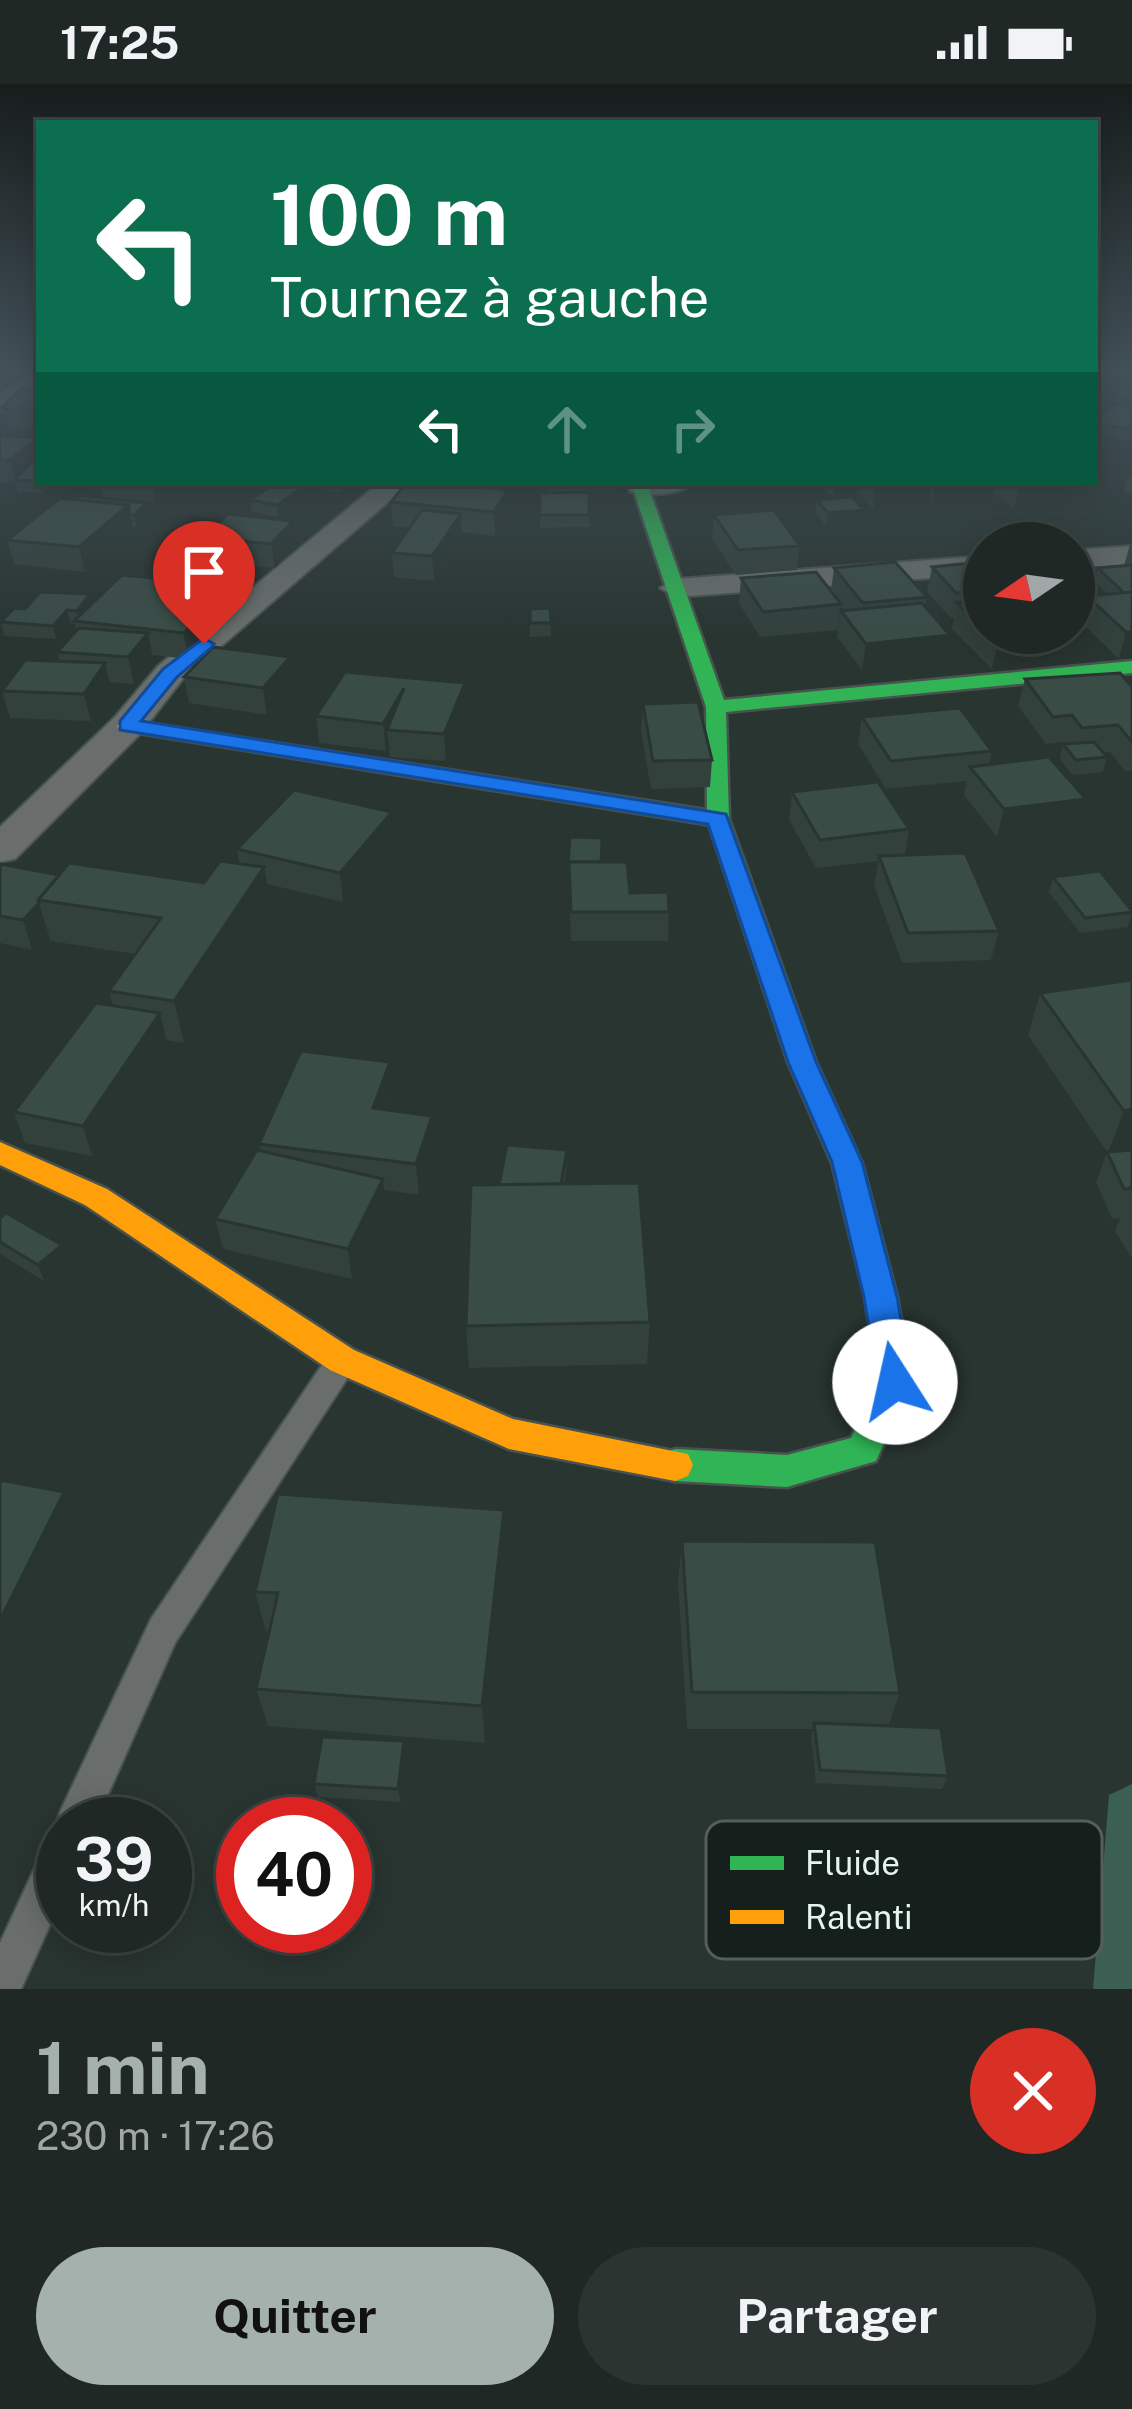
<!DOCTYPE html>
<html lang="fr">
<head>
<meta charset="utf-8">
<style>
	body { margin:0; font-family:"Public Sans",sans-serif; background:#2c3432; color:#f1f3f6; height:100vh; display:flex; flex-direction:column; font-size:45px; white-space:nowrap }
	* { box-sizing:border-box; margin:0 }
	p { font-size:39px; color:#a1a6a7 }
	.icon { flex:none; width:66px; height:66px; fill:none; stroke:currentColor; stroke-width:2; stroke-linecap:round; stroke-linejoin:round }
	.map { position:relative; height:1905px; overflow:hidden }
	.panel { display:flex; flex-direction:column; background:#1f2825; flex:1 }
	.panel>* { flex:none }
	.guide { position:absolute; left:36px; top:36px; width:1062px; height:366px; border-radius:0px; box-shadow:0 6px 30px #0003,0 0 0 3px #3c4442; background:#0b6e4f; color:#fff; overflow:hidden }
	.needle { width:78px; rotate:257deg }
	.tools { position:absolute; left:963px; top:438px; display:grid; gap:24px }
	.tools a { display:grid; place-items:center; width:132px; height:132px; border-radius:50%; background:#1f2825; box-shadow:0 6px 30px #0003,0 0 0 3px #3c4442; font-size:60px }
	.speed { position:absolute; left:36px; top:1713px; display:flex; gap:24px; font-size:60px; font-weight:700; text-align:center }
	.speed>* { display:grid; place-content:center; width:156px; height:156px; border-radius:50%; background:#1f2825; box-shadow:0 6px 30px #0003,0 0 0 3px #3c4442; line-height:1 }
	.speed small { font-size:30px; font-weight:400 }
	.speed .limit { border:18px solid #d22; background:#fff; color:#111 }
	.pin { position:absolute; display:grid; place-items:center; width:102px; height:102px; color:#fff; margin:-123px -51px; border-radius:50% 50% 50% 0; rotate:-45deg; box-shadow:0 0 12px #0007 }
	.pin .icon { rotate:45deg }
	.me { position:absolute; width:132px; margin:-66px; rotate:350deg; stroke-linejoin:round; filter:drop-shadow(0 0 9px #0008) }
	.turn { display:flex; align-items:center; gap:42px; height:252px; padding:0 36px; font-size:54px }
	.turn .icon { width:156px; height:156px; stroke-width:2.5 }
	.turn b { display:block; font-size:84px; line-height:102px }
	.lanes { display:flex; align-items:center; height:114px; padding:0 36px; background:#0003; justify-content:center; gap:60px; direction:ltr }
	.lanes .off { opacity:.35 }
	.round { display:grid; place-items:center; flex:none; width:126px; height:126px; border-radius:63px; background:#2c3432 }
	.overview { display:flex; align-items:center; justify-content:space-between; height:204px; padding:0 36px }
	h1 { font-size:72px; font-weight:700; line-height:90px; color:#a4b1ac }
	.button { display:flex; gap:24px; margin-top:auto; padding:24px 36px }
	.button a { flex:1; height:138px; border-radius:72px; background:#a4b1ac; color:#111; font-size:48px; font-weight:700; line-height:138px; text-align:center }
	.button a+a { background:#2c3432; color:#f1f3f6 }
	.status { display:flex; justify-content:space-between; align-items:center; height:84px; padding:0 60px; background:#1f2825; direction:ltr }
	.status svg { height:33px; fill:currentColor }
	.map>svg:first-child { display:block }
</style>
</head>
<body>
<div class="status"><b>17:25</b><svg viewBox="0 0 49 12"><path d="M0 12V9h3v3zM5 12V6h3v6zM10 12V3h3v9zM15 12V0h3v12zM26 1h20v11H26zM47 4h2v5h-2z"/></svg></div>
<div class="map">
<svg width="1132" height="1905" viewBox="0 0 1132 1905">
	<rect width="100%" height="100%" fill="#293531"/>
	<path fill="#3b5f53" d="M 1132,1700 L 1132,1905 L 1093,1905 L 1109,1711 Z"/>
	<g fill="none" stroke-linecap="round" stroke-linejoin="round">
		<g stroke="#48534e" stroke-width="4">
			<path id="lane" d="M 341,1265 L 352,1269 L 356,1278 L 352,1287 L 175,1559 L 95,1740 L 63,1740 L 63,1812 L 21,1905 L 0,1905 L 0,1859 L 49,1753 L 59,1749 L 56,1740 L 61,1726 L 151,1535 L 330,1269 Z"/>
		</g>
		<g stroke="#48534e" stroke-width="4">
			<g id="street">
				<path d="M 39,287 L 39,305 L 0,327 L 0,309 Z"/>
				<path d="M 379,399 L 410,399 L 182,596 L 140,650 L 15,775 L 0,778 L 0,743 L 114,634 L 158,582 Z"/>
				<path d="M 628,399 L 693,399 C 680,412 648,412 630,408 Z"/>
				<path d="M 1132,462 L 1132,480 L 1074,484 L 1074,466 Z"/>
				<path d="M 984,472 L 984,490 L 676,513 L 660,504 L 676,495 Z"/>
			</g>
		</g>
		<g stroke="#48534e" stroke-width="5">
			<path id="fast" d="M 631,399 L 647,399 L 724,616 L 1132,577 L 1132,589 L 726,628 L 729,735 L 816,978 L 862,1079 L 897,1213 L 912,1297 L 876,1377 L 787,1403 L 675,1397 L 662,1392 L 657,1381 L 662,1370 L 675,1365 L 787,1371 L 851,1354 L 878,1297 L 865,1213 L 832,1079 L 788,978 L 707,735 L 706,623 Z"/>
		</g>
		<g stroke="#48534e" stroke-width="5">
			<g id="slow">
				<path d="M 127,636 L 718,728 L 729,735 L 718,742 L 120,646 L 117,642 Z"/>
				<path d="M 0,1058 L 107,1105 L 354,1266 L 513,1335 L 688,1370 L 693,1381 L 688,1392 L 675,1397 L 509,1365 L 330,1286 L 85,1121 L 0,1081 Z"/>
			</g>
		</g>
		<use href="#lane" fill="#696e6c" fill-rule="evenodd"/>
		<use href="#street" fill="#696e6c" fill-rule="evenodd"/>
		<use href="#fast" fill="#30b455" fill-rule="evenodd"/>
		<use href="#slow" fill="#ff9f0a" fill-rule="evenodd"/>
	</g>
	<g fill="#32413c">
		<path d="M 0,286 L 39,286 L 39,292 L 15,291 L 17,297 Z"/>
		<path d="M 39,295 L 39,347 L 7,346 L 1,324 L 36,305 L 34,299 Z"/>
		<path d="M 1132,307 L 1132,352 L 1128,357 L 1099,352 L 1095,369 L 1095,327 L 1100,328 L 1098,339 L 1112,323 L 1114,313 Z"/>
		<path d="M 0,352 L 39,360 L 39,399 L 52,399 L 43,409 L 18,408 L 16,399 L 0,398 Z"/>
		<path d="M 1132,393 L 1132,411 L 1123,406 L 1126,394 Z"/>
		<path d="M 100,399 L 178,399 L 155,418 L 104,413 Z"/>
		<path d="M 275,399 L 353,399 L 341,408 L 315,404 L 315,408 L 279,433 L 252,428 L 250,416 Z"/>
		<path d="M 548,399 L 615,399 L 614,406 L 550,408 Z"/>
		<path d="M 817,399 L 979,399 L 977,412 L 932,417 L 929,415 L 929,418 L 873,424 L 857,408 L 856,412 L 834,414 Z"/>
		<path d="M 996,399 L 1079,399 L 1075,418 L 1014,425 L 994,410 Z"/>
		<path d="M 589,408 L 589,443 L 540,444 L 540,409 Z"/>
		<path d="M 60,414 L 150,431 L 137,443 L 133,443 L 133,445 L 85,488 L 14,480 L 7,456 Z"/>
		<path d="M 817,416 L 862,438 L 826,442 L 815,429 Z"/>
		<path d="M 391,418 L 509,429 L 495,452 L 462,448 L 462,454 L 434,497 L 394,493 L 392,469 L 410,444 L 393,442 Z"/>
		<path d="M 714,431 L 800,462 L 797,486 L 736,491 L 712,455 Z"/>
		<path d="M 205,453 L 296,461 L 275,484 L 209,477 Z"/>
		<path d="M 1132,459 L 1132,573 L 1119,575 L 1081,538 L 1087,512 L 1108,510 L 1094,497 L 1098,484 L 1124,482 L 1130,460 Z"/>
		<path d="M 984,481 L 984,549 L 1053,549 L 1056,551 L 1050,578 L 992,585 L 952,545 L 954,534 L 951,534 L 927,508 L 932,483 Z"/>
		<path d="M 834,484 L 927,513 L 925,523 L 950,551 L 945,577 L 862,586 L 837,553 L 841,527 L 845,527 L 841,522 L 838,546 L 760,553 L 739,519 L 741,494 L 831,507 Z"/>
		<path d="M 90,510 L 92,520 L 207,525 L 204,527 L 209,553 L 189,575 L 152,571 L 153,575 L 134,600 L 109,598 L 111,605 L 91,637 L 10,634 L 2,607 L 59,577 L 57,568 L 77,546 L 75,540 L 70,539 L 56,555 L 4,552 L 1,538 L 25,525 Z"/>
		<path d="M 550,524 L 551,552 L 530,553 L 530,525 Z"/>
		<path d="M 290,573 L 294,599 L 267,631 L 189,619 L 184,593 Z"/>
		<path d="M 1025,595 L 1132,603 L 1132,687 L 1125,687 L 1110,668 L 1103,669 L 1107,673 L 1103,688 L 1072,691 L 1060,675 L 1063,660 L 1066,660 L 1065,658 L 1046,660 L 1018,622 Z"/>
		<path d="M 643,620 L 712,676 L 710,703 L 651,705 L 641,647 Z"/>
		<path d="M 466,625 L 446,677 L 390,673 L 389,662 L 386,667 L 319,659 L 316,632 Z"/>
		<path d="M 862,633 L 992,667 L 989,680 L 1086,715 L 1078,743 L 997,753 L 964,711 L 967,697 L 886,705 L 858,660 Z"/>
		<path d="M 792,708 L 909,745 L 905,771 L 999,847 L 991,876 L 902,879 L 874,801 L 879,777 L 816,784 L 789,736 Z"/>
		<path d="M 392,728 L 394,756 L 343,818 L 267,800 L 271,824 L 184,959 L 166,956 L 167,959 L 92,1072 L 25,1059 L 14,1028 L 113,922 L 109,907 L 135,870 L 50,857 L 48,848 L 32,866 L 0,859 L 0,780 L 59,791 L 204,799 L 239,780 L 237,765 Z"/>
		<path d="M 601,778 L 630,809 L 669,828 L 668,857 L 571,857 L 568,780 Z"/>
		<path d="M 1053,793 L 1132,827 L 1128,843 L 1080,849 L 1049,808 Z"/>
		<path d="M 1132,896 L 1132,1065 L 1121,1067 L 1132,1066 L 1132,1174 L 1115,1147 L 1120,1134 L 1112,1135 L 1096,1098 L 1107,1068 L 1028,951 L 1040,909 Z"/>
		<path d="M 393,1008 L 387,1026 L 435,1062 L 419,1111 L 384,1106 L 386,1125 L 352,1195 L 223,1165 L 215,1135 L 261,1067 L 259,1060 Z"/>
		<path d="M 567,1082 L 564,1100 L 650,1238 L 647,1280 L 469,1284 L 466,1242 L 499,1101 Z"/>
		<path d="M 0,1134 L 62,1161 L 67,1177 L 44,1197 L 0,1170 Z"/>
		<path d="M 504,1426 L 506,1466 L 485,1659 L 268,1642 L 256,1605 L 269,1547 L 266,1547 L 255,1508 Z"/>
		<path d="M 682,1457 L 900,1609 L 888,1642 L 948,1692 L 942,1705 L 816,1699 L 811,1653 L 813,1645 L 687,1645 L 678,1497 Z"/>
		<path d="M 407,1670 L 401,1718 L 318,1713 L 314,1700 Z"/>
	</g>
	<g fill="#293531">
		<path d="M 0,286 L 14,286 L 17,297 L 0,308 Z"/>
		<path d="M 1098,340 L 1096,350 L 1100,349 L 1095,369 L 1095,342 Z"/>
		<path d="M 38,354 L 39,380 L 15,396 L 10,376 Z"/>
		<path d="M 41,399 L 52,399 L 43,409 Z"/>
		<path d="M 151,399 L 178,399 L 155,418 Z"/>
		<path d="M 309,399 L 314,399 L 315,408 L 279,433 L 277,421 Z"/>
		<path d="M 340,399 L 353,399 L 341,408 Z"/>
		<path d="M 890,399 L 932,399 L 929,418 L 873,424 L 876,400 Z"/>
		<path d="M 935,399 L 979,399 L 977,412 L 932,417 Z"/>
		<path d="M 1044,399 L 1079,399 L 1075,418 L 1014,425 L 1019,402 Z"/>
		<path d="M 858,400 L 856,412 L 834,414 L 835,402 Z"/>
		<path d="M 508,406 L 509,429 L 495,452 L 494,428 Z"/>
		<path d="M 147,419 L 150,431 L 137,443 L 134,431 Z"/>
		<path d="M 128,421 L 133,445 L 85,488 L 79,463 Z"/>
		<path d="M 864,426 L 862,438 L 826,442 L 828,429 Z"/>
		<path d="M 461,430 L 462,454 L 434,497 L 432,472 Z"/>
		<path d="M 293,437 L 296,461 L 275,484 L 271,460 Z"/>
		<path d="M 5,493 L 12,518 L 0,530 L 0,498 Z"/>
		<path d="M 202,499 L 207,525 L 194,538 L 204,527 L 209,553 L 189,575 L 178,525 Z"/>
		<path d="M 90,510 L 93,523 L 80,540 L 77,527 Z"/>
		<path d="M 67,526 L 70,539 L 56,555 L 53,542 Z"/>
		<path d="M 1126,548 L 1132,548 L 1132,573 L 1119,575 Z"/>
		<path d="M 148,549 L 153,575 L 134,600 L 128,573 Z"/>
		<path d="M 950,551 L 945,577 L 862,586 L 866,560 Z"/>
		<path d="M 1056,551 L 1050,578 L 992,585 L 998,559 Z"/>
		<path d="M 290,573 L 294,599 L 267,631 L 263,604 Z"/>
		<path d="M 105,579 L 111,605 L 91,637 L 84,610 Z"/>
		<path d="M 465,599 L 466,625 L 446,677 L 444,650 Z"/>
		<path d="M 404,604 L 387,646 L 389,662 L 386,667 L 383,640 Z"/>
		<path d="M 1086,715 L 1078,743 L 997,753 L 1004,725 Z"/>
		<path d="M 392,728 L 394,756 L 343,818 L 340,789 Z"/>
		<path d="M 264,783 L 271,824 L 184,959 L 174,917 Z"/>
		<path d="M 39,819 L 48,848 L 32,866 L 23,836 Z"/>
		<path d="M 160,929 L 167,959 L 92,1072 L 83,1042 Z"/>
		<path d="M 390,978 L 393,1008 L 376,1054 L 373,1024 Z"/>
		<path d="M 1132,1025 L 1132,1065 L 1108,1069 L 1124,1027 Z"/>
		<path d="M 432,1032 L 435,1062 L 419,1111 L 416,1080 Z"/>
		<path d="M 383,1095 L 386,1125 L 352,1195 L 348,1165 Z"/>
		<path d="M 62,1161 L 67,1177 L 44,1197 L 38,1181 Z"/>
		<path d="M 64,1408 L 77,1437 L 4,1586 L 0,1579 L 0,1536 Z"/>
		<path d="M 504,1426 L 506,1466 L 485,1659 L 482,1622 Z"/>
		<path d="M 404,1657 L 407,1670 L 401,1718 L 398,1705 Z"/>
	</g>
	<g fill="#3a4c46" stroke="#293531" stroke-width="3">
		<path d="M 21,305 L 39,305 L 39,325 L 1,324 Z"/>
		<path d="M 1123,305 L 1132,307 L 1132,317 L 1114,313 Z"/>
		<path d="M 1113,320 L 1132,323 L 1131,346 L 1097,340 Z"/>
		<path d="M 0,352 L 38,354 L 10,376 L 0,376 Z"/>
		<path d="M 39,370 L 39,397 L 15,396 Z"/>
		<path d="M 275,399 L 309,399 L 277,421 L 250,416 Z"/>
		<path d="M 406,399 L 432,399 L 508,406 L 494,428 L 391,418 Z"/>
		<path d="M 832,399 L 857,399 L 858,400 L 835,402 Z"/>
		<path d="M 589,408 L 589,431 L 540,431 L 540,409 Z"/>
		<path d="M 81,412 L 147,419 L 134,431 L 130,430 L 128,421 L 77,416 Z"/>
		<path d="M 852,413 L 864,426 L 828,429 L 817,416 Z"/>
		<path d="M 60,414 L 128,421 L 79,463 L 7,456 Z"/>
		<path d="M 422,426 L 461,430 L 432,472 L 392,469 Z"/>
		<path d="M 774,426 L 800,462 L 738,466 L 714,431 Z"/>
		<path d="M 228,430 L 293,437 L 271,460 L 205,453 Z"/>
		<path d="M 895,478 L 927,513 L 863,519 L 834,484 Z"/>
		<path d="M 981,478 L 984,481 L 984,506 L 956,509 L 932,483 Z"/>
		<path d="M 1132,481 L 1132,508 L 1124,509 L 1098,484 Z"/>
		<path d="M 816,488 L 841,520 L 763,528 L 741,494 Z"/>
		<path d="M 122,491 L 202,499 L 178,525 L 204,527 L 184,549 L 74,537 Z"/>
		<path d="M 40,508 L 90,510 L 77,527 L 67,526 L 53,542 L 1,538 L 14,524 L 25,525 Z"/>
		<path d="M 1132,508 L 1132,548 L 1126,548 L 1087,512 Z"/>
		<path d="M 984,516 L 984,545 L 957,519 Z"/>
		<path d="M 922,519 L 950,551 L 866,560 L 841,527 Z"/>
		<path d="M 550,524 L 551,539 L 530,539 L 530,525 Z"/>
		<path d="M 79,544 L 148,549 L 128,573 L 57,568 Z"/>
		<path d="M 988,549 L 1053,549 L 1056,551 L 998,559 Z"/>
		<path d="M 213,563 L 290,573 L 263,604 L 184,593 Z"/>
		<path d="M 25,576 L 105,579 L 84,610 L 2,607 Z"/>
		<path d="M 345,588 L 465,599 L 444,650 L 387,646 L 404,604 L 383,640 L 316,632 Z"/>
		<path d="M 1120,589 L 1132,603 L 1132,658 L 1118,641 L 1082,644 L 1072,631 L 1053,633 L 1025,595 Z"/>
		<path d="M 698,618 L 712,676 L 653,677 L 643,620 Z"/>
		<path d="M 960,624 L 992,667 L 891,677 L 862,633 Z"/>
		<path d="M 1094,658 L 1107,673 L 1076,676 L 1063,660 Z"/>
		<path d="M 1049,673 L 1086,715 L 1004,725 L 970,683 Z"/>
		<path d="M 878,698 L 909,745 L 820,756 L 792,708 Z"/>
		<path d="M 294,706 L 392,728 L 340,789 L 237,765 Z"/>
		<path d="M 570,753 L 602,754 L 601,778 L 569,778 L 568,780 Z"/>
		<path d="M 965,769 L 999,847 L 908,849 L 879,772 Z"/>
		<path d="M 220,777 L 264,783 L 174,917 L 109,907 L 161,834 L 38,816 L 69,779 L 204,799 Z"/>
		<path d="M 569,778 L 627,778 L 630,809 L 668,808 L 669,828 L 571,828 Z"/>
		<path d="M 0,780 L 59,791 L 38,816 L 39,819 L 23,836 L 0,832 Z"/>
		<path d="M 1100,787 L 1132,827 L 1132,828 L 1085,834 L 1053,793 Z"/>
		<path d="M 1132,896 L 1132,1025 L 1124,1027 L 1040,909 Z"/>
		<path d="M 96,919 L 160,929 L 83,1042 L 14,1028 Z"/>
		<path d="M 301,967 L 390,978 L 373,1024 L 432,1032 L 416,1080 L 259,1060 Z"/>
		<path d="M 507,1061 L 567,1066 L 561,1100 L 499,1101 Z"/>
		<path d="M 257,1066 L 383,1095 L 348,1165 L 215,1135 Z"/>
		<path d="M 1132,1066 L 1132,1104 L 1124,1105 L 1107,1068 Z"/>
		<path d="M 639,1099 L 650,1238 L 466,1242 L 471,1101 Z"/>
		<path d="M 6,1129 L 62,1161 L 38,1181 L 0,1158 L 0,1134 Z"/>
		<path d="M 0,1396 L 64,1408 L 0,1536 Z"/>
		<path d="M 278,1410 L 504,1426 L 482,1622 L 256,1605 L 278,1509 L 255,1508 Z"/>
		<path d="M 682,1457 L 875,1458 L 900,1609 L 692,1608 Z"/>
		<path d="M 814,1639 L 941,1644 L 948,1692 L 820,1686 Z"/>
		<path d="M 322,1653 L 404,1657 L 398,1705 L 314,1700 Z"/>
	</g>
	<linearGradient id="sky" x2="0" y2="1"><stop stop-color="#171d1b"/><stop offset="0.52" stop-color="#43515a"/><stop offset="1" stop-color="#43515a" stop-opacity="0"/></linearGradient>
	<rect width="1132" height="552" fill="url(#sky)"/>
	<path fill="#1a73e8" stroke="#114b97" stroke-width="3" d="M 204,554 L 214,560 L 211,564 L 177,593 L 141,637 L 726,730 L 816,978 L 862,1078 L 897,1213 L 912,1298 L 907,1308 L 895,1312 L 883,1308 L 878,1298 L 864,1213 L 832,1078 L 788,978 L 708,740 L 120,646 L 120,637 L 163,585 Z"/>
	<rect x="706" y="1737" width="396" height="138" rx="18" fill="#151f1c" stroke="#545f5b" stroke-width="3"/>
	<rect x="730" y="1772" width="54" height="14" fill="#30b455"/>
	<rect x="730" y="1826" width="54" height="14" fill="#ff9f0a"/>
	<g font-size="33" fill="#e6f4ee">
		<text x="805" y="1791">Fluide</text>
		<text x="805" y="1845">Ralenti</text>
	</g>
</svg>
<div class="tools">
<a><svg class="needle" viewBox="-14 -14 28 28"><path d="M0-13l5 13h-10z" fill="#e53935"/><path d="M0 13l5-13h-10z" fill="#a1a6a7"/></svg></a>
</div>
<div class="speed"><div>39<small>km/h</small></div><div class="limit">40</div></div>
<div class="pin" style="left:204px;top:560px;background:#d93025"><svg class="icon" aria-label="arrive" viewBox="0 0 24 24"><path d="M6 21V4h12l-3 4 3 4H6"/></svg></div>
<svg class="me" style="left:895px;top:1298px" viewBox="-20 -20 40 40"><circle r="19" fill="#fff"/><path d="M0-13L10 11 0 6-10 11z" fill="#1a73e8"/></svg>
<div class="guide">
<div class="turn"><svg class="icon" aria-label="left" viewBox="0 0 24 24"><path d="M17 20v-9H6M10 6l-5 5 5 5"/></svg><div><b>100 m</b>Tournez à gauche</div></div>
<div class="lanes"><svg class="icon" aria-label="left" viewBox="0 0 24 24"><path d="M17 20v-9H6M10 6l-5 5 5 5"/></svg><svg class="icon off" aria-label="ahead" viewBox="0 0 24 24"><path d="M12 20V5M6 11l6-6 6 6"/></svg><svg class="icon off" aria-label="right" viewBox="0 0 24 24"><path d="M7 20v-9h11M14 6l5 5-5 5"/></svg></div>
</div>
</div>
<section class="panel">
<div class="overview"><div><h1>1 min</h1><p>230 m · 17:26</p></div><a class="round" style="background:#d93025;color:#fff"><svg class="icon" aria-label="close" viewBox="0 0 24 24"><path d="M6 6l12 12M18 6L6 18"/></svg></a></div>
<div class="button"><a>Quitter</a><a>Partager</a></div>
</section>
</body>
</html>
